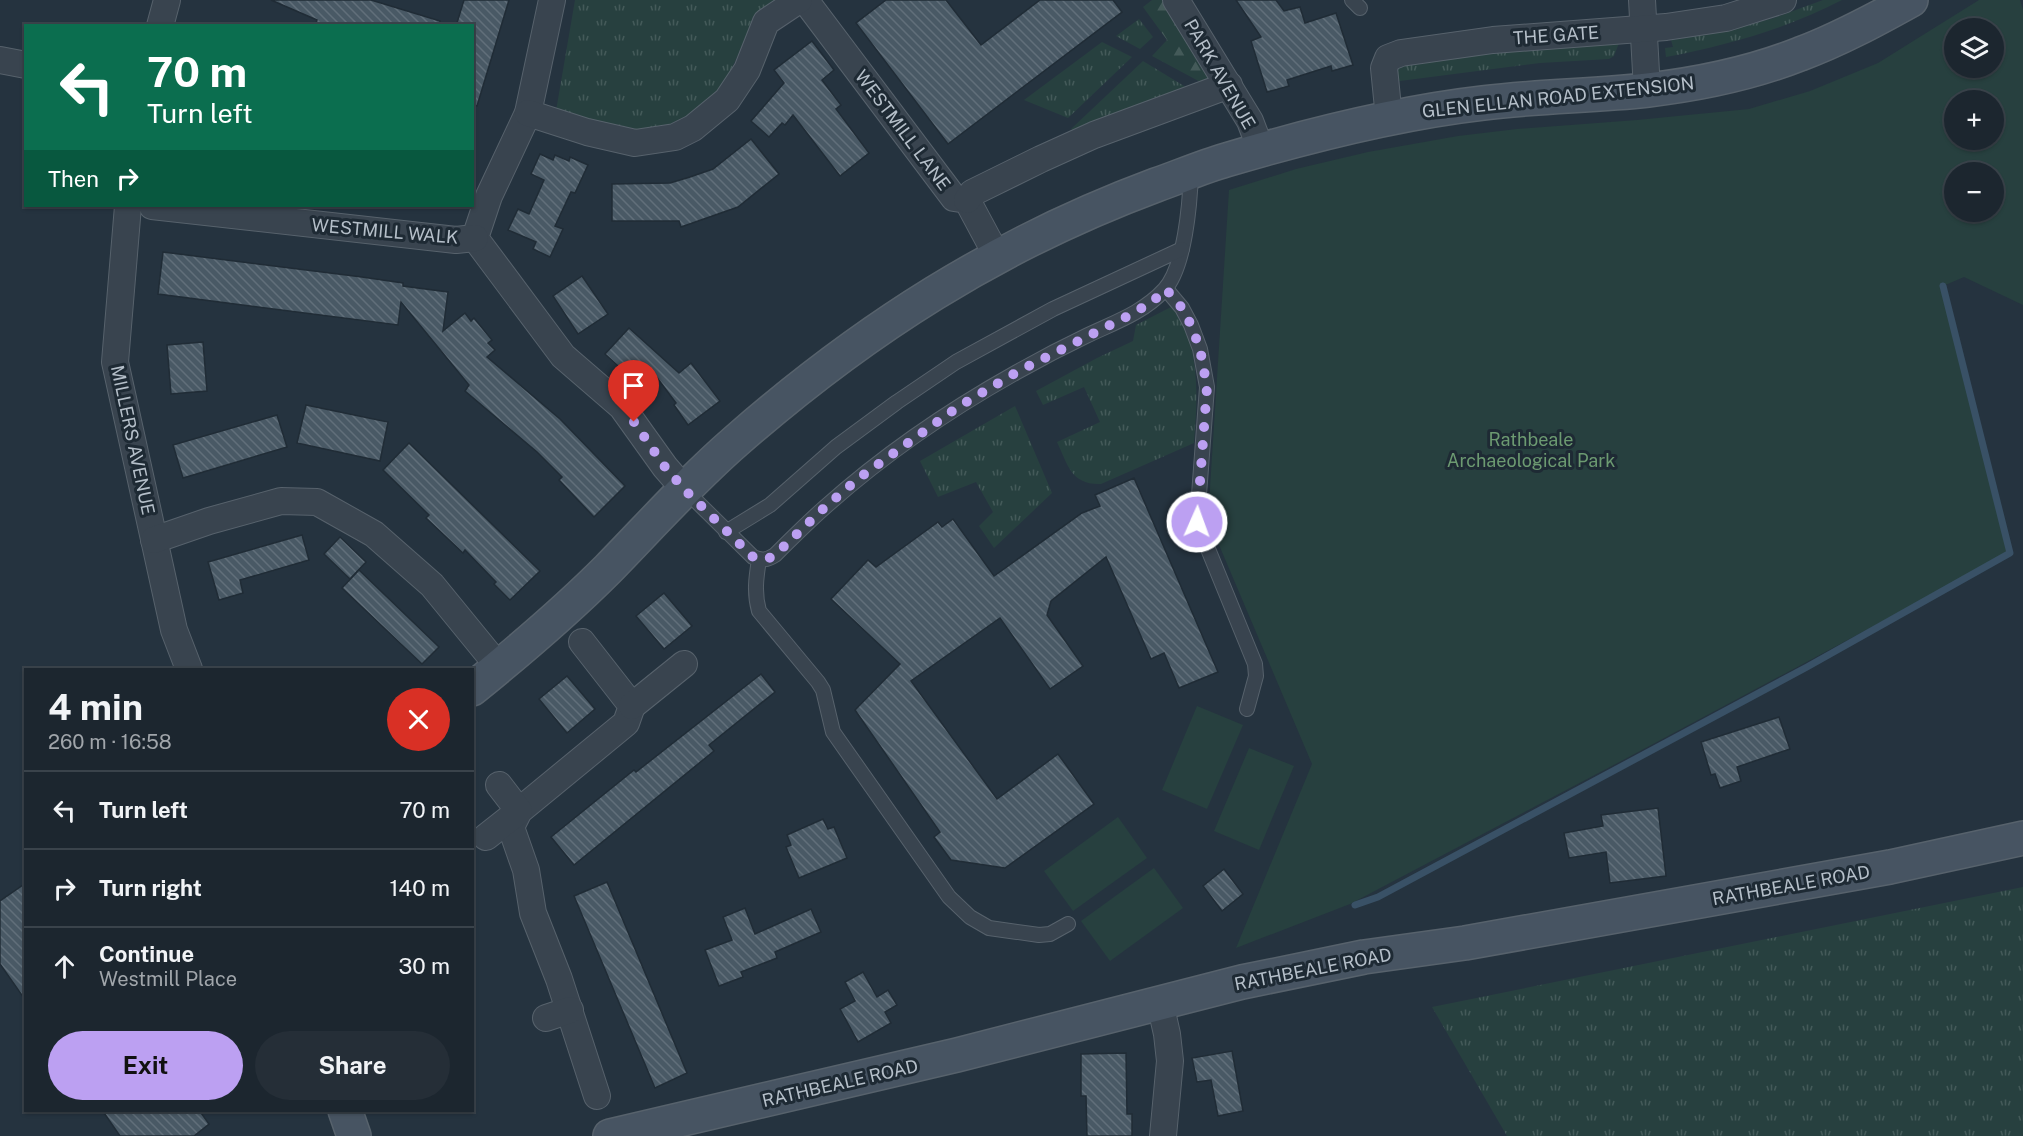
<!DOCTYPE html>
<html lang="en">
<head>
<meta charset="utf-8">
<style>
	body { margin:0; font-family:"Public Sans",sans-serif; background:#252e37; color:#f1f3f6; height:100vh; display:flex; flex-direction:column; font-size:22px; white-space:nowrap }
	* { box-sizing:border-box; margin:0 }
	p { font-size:20px; color:#a0a5aa }
	.icon { flex:none; width:33px; height:33px; fill:none; stroke:currentColor; stroke-width:2; stroke-linecap:round; stroke-linejoin:round }
	.map { position:relative; flex:1; overflow:hidden }
	.side { position:absolute; left:24px; top:668px; width:450px; height:444px; display:flex; flex-direction:column; background:#1c262f; border-radius:0px; box-shadow:0 2px 4px #0004,0 0 0 2px #3a434b }
	.side>* { flex:none }
	.hud { position:absolute; left:24px; top:24px; width:450px; height:183px; border-radius:0px; box-shadow:0 2px 4px #0004,0 0 0 2px #3a434b; background:#0b6e4f; color:#fff; overflow:hidden }
	.controls { position:absolute; left:1944px; top:18px; display:grid; gap:12px }
	.controls a { display:grid; place-items:center; width:60px; height:60px; border-radius:50%; background:#1c262f; box-shadow:0 2px 4px #0004,0 0 0 2px #3a434b; font-size:30px }
	.pin { position:absolute; display:grid; place-items:center; width:51px; height:51px; color:#fff; margin:-62px -26px; border-radius:50% 50% 50% 0; rotate:-45deg; box-shadow:0 0 6px #0007 }
	.pin .icon { rotate:45deg }
	.me { position:absolute; width:66px; margin:-33px; rotate:2deg; stroke-linejoin:round; filter:drop-shadow(0 0 4px #0008) }
	.turn { display:flex; align-items:center; gap:21px; height:126px; padding:0 24px; font-size:27px }
	.turn .icon { width:78px; height:78px; stroke-width:2.5 }
	.turn b { display:block; font-size:42px; line-height:51px }
	.then { display:flex; align-items:center; height:57px; padding:0 24px; background:#0003; gap:12px; font-size:22px }
	.round { display:grid; place-items:center; flex:none; width:63px; height:63px; border-radius:32px; background:#252e37 }
	.overview { display:flex; align-items:center; justify-content:space-between; height:102px; padding:0 24px }
	h1 { font-size:36px; font-weight:700; line-height:45px }
	.action { display:flex; gap:12px; margin-top:auto; padding:12px 24px }
	.action a { flex:1; height:69px; border-radius:36px; background:#bca0f2; color:#111; font-size:24px; font-weight:700; line-height:69px; text-align:center }
	.action a+a { background:#252e37; color:#f1f3f6 }
	ul { padding:0; list-style:none }
	li { display:flex; align-items:center; gap:18px; height:78px; padding:0 24px; border-top:2px solid #3a434b }
	li div { flex:1 }
	li b { display:block; font-size:22px }
	li em { font-style:normal }
	.map>svg:first-child { display:block }
</style>
</head>
<body>
<div class="map">
<svg width="2023" height="1136" viewBox="0 0 2023 1136">
	<defs>
		<pattern id="grass-tufts" width="24" height="20" patternUnits="userSpaceOnUse" patternTransform="scale(1.5)"><rect width="24" height="20" fill="#27403f"/><path d="M3 7l-1-3M5 7V3M7 7l1-3M15 17l-1-3M17 17v-4M19 17l1-3" fill="none" stroke="#445a59"/></pattern>
		<pattern id="forest-firs" width="22" height="20" patternUnits="userSpaceOnUse" patternTransform="scale(1.5)"><rect width="22" height="20" fill="#27403f"/><path d="M5 1l3.5 6h-7zM16 11l3.5 6h-7z" fill="#445a59"/></pattern>
		<pattern id="building-back-hatch" width="6" height="6" patternUnits="userSpaceOnUse" patternTransform="scale(1.5)"><rect width="6" height="6" fill="#495965"/><path d="M-1 5l2 2M0 0l6 6M5-1l2 2" fill="none" stroke="#616f7a"/></pattern>
	</defs>
	<rect width="100%" height="100%" fill="#25333f"/>
	<g fill="url(#grass-tufts)">
		<path d="M 575,0 L 779,0 L 748,33 L 724,85 L 705,107 L 667,129 L 640,132 L 613,130 L 556,111 Z"/>
		<path d="M 1823,0 L 1842,0 C 1786,29 1728,45 1666,57 L 1665,48 L 1673,47 L 1671,40 L 1722,32 L 1774,18 Z"/>
		<path d="M 1139,19 L 1153,37 L 1140,49 L 1116,36 Z"/>
		<path d="M 1102,42 L 1132,57 L 1068,118 L 1024,100 Z"/>
		<path d="M 1619,43 L 1614,56 L 1609,59 L 1540,63 L 1392,82 L 1394,72 L 1401,65 L 1537,46 Z"/>
		<path d="M 1143,61 L 1189,89 L 1077,132 L 1071,129 Z"/>
		<path d="M 1171,307 C 1182,314 1186,327 1189,339 C 1199,376 1197,405 1194,443 L 1101,484 C 1071,485 1068,465 1057,442 L 1100,422 L 1084,387 L 1043,405 L 1036,391 L 1097,358 L 1133,341 L 1136,325 Z"/>
		<path d="M 1015,406 L 1052,493 L 994,548 L 979,526 L 993,512 L 976,482 L 938,497 L 920,461 Z"/>
		<path d="M 2023,887 L 2023,1136 L 1507,1136 L 1432,1007 Z"/>
	</g>
	<path fill="url(#forest-firs)" d="M 1152,0 L 1163,0 L 1190,39 L 1212,78 L 1206,85 L 1152,56 L 1167,40 L 1143,7 Z"/>
	<g fill="#27403f" fill-rule="evenodd">
		<path d="M 1979,0 L 2020,0 L 2023,10 L 2023,305 L 1964,277 L 1943,286 L 2010,553 L 1625,759 L 1350,904 L 1236,948 L 1312,764 L 1208,519 L 1229,190 L 1296,169 L 1368,152 L 1458,136 L 1517,129 L 1637,120 L 1749,109 L 1810,91 L 1878,63 ZM 1994,28 L 1994,68 L 1954,68 L 1954,28 ZM 1954,100 L 1994,100 L 1994,140 L 1954,140 ZM 1994,172 L 1994,212 L 1954,212 L 1954,172 Z"/>
		<path d="M 1197,706 L 1243,725 L 1207,809 L 1162,790 Z"/>
		<path d="M 1249,748 L 1294,766 L 1259,850 L 1214,831 Z"/>
		<path d="M 1118,817 L 1147,858 L 1073,911 L 1044,871 Z"/>
		<path d="M 1154,868 L 1183,908 L 1110,961 L 1081,921 Z"/>
	</g>
	<g fill="none" stroke-linecap="round" stroke-linejoin="round">
		<path stroke="#395166" stroke-width="7" d="M 1355,905 L 1378,897 L 1807,667 L 2010,553 L 1943,286"/>
	</g>
	<g fill="url(#building-back-hatch)" stroke="#202c36" stroke-width="1.5">
		<path d="M 271,0 L 371,0 L 440,21 L 439,26 L 315,26 L 317,20 Z"/>
		<path d="M 464,0 L 509,0 L 477,106 L 472,105 L 472,26 L 456,26 Z"/>
		<path d="M 886,0 L 946,0 L 981,45 L 1040,0 L 1113,0 L 1122,12 L 948,144 L 856,23 Z"/>
		<path d="M 1236,0 L 1276,0 L 1284,11 L 1300,7 L 1305,23 L 1336,13 L 1353,65 L 1332,71 L 1331,66 L 1287,80 L 1289,86 L 1267,92 L 1251,41 L 1261,37 Z"/>
		<path d="M 812,41 L 834,70 L 822,80 L 841,105 L 836,109 L 869,153 L 840,176 L 793,115 L 785,125 L 782,123 L 769,137 L 751,121 L 784,83 L 774,70 Z"/>
		<path d="M 751,139 L 779,174 L 738,207 L 681,227 L 679,221 L 612,221 L 612,184 L 670,183 L 690,177 L 713,169 Z"/>
		<path d="M 540,154 L 553,160 L 555,155 L 569,161 L 570,157 L 588,165 L 575,193 L 571,192 L 555,226 L 563,229 L 550,257 L 533,249 L 536,242 L 508,230 L 518,209 L 529,214 L 544,180 L 531,174 Z"/>
		<path d="M 163,252 L 362,277 L 403,283 L 403,286 L 448,292 L 443,331 L 465,313 L 471,321 L 474,318 L 492,340 L 488,343 L 495,350 L 487,357 L 560,419 L 625,486 L 594,517 L 559,480 L 562,477 L 537,452 L 465,391 L 469,385 L 401,302 L 398,325 L 158,294 Z"/>
		<path d="M 582,276 L 608,314 L 578,334 L 553,296 Z"/>
		<path d="M 629,328 L 679,373 L 691,363 L 720,401 L 688,425 L 674,405 L 676,403 L 652,371 L 639,385 L 605,354 Z"/>
		<path d="M 203,342 L 207,391 L 171,394 L 167,345 Z"/>
		<path d="M 306,405 L 388,422 L 380,461 L 297,443 Z"/>
		<path d="M 277,415 L 287,447 L 183,478 L 173,445 Z"/>
		<path d="M 409,443 L 540,571 L 510,600 L 494,584 L 496,582 L 465,550 L 463,553 L 426,518 L 429,515 L 383,470 Z"/>
		<path d="M 1134,478 L 1218,672 L 1179,688 L 1164,653 L 1151,659 L 1106,557 L 1051,601 L 1047,615 L 1083,666 L 1050,689 L 1000,618 L 911,681 L 997,799 L 1058,754 L 1094,804 L 1005,868 L 951,860 L 934,837 L 940,832 L 855,710 L 900,664 L 831,599 L 868,560 L 876,567 L 938,522 L 942,527 L 953,519 L 994,576 L 1082,513 L 1100,506 L 1095,495 Z"/>
		<path d="M 302,535 L 309,560 L 240,580 L 243,593 L 219,600 L 208,562 Z"/>
		<path d="M 340,537 L 366,562 L 350,579 L 324,554 Z"/>
		<path d="M 359,570 L 439,647 L 422,664 L 342,588 Z"/>
		<path d="M 664,593 L 692,626 L 664,649 L 636,616 Z"/>
		<path d="M 761,674 L 775,692 L 709,745 L 714,751 L 574,865 L 551,837 L 634,770 L 636,772 Z"/>
		<path d="M 567,676 L 595,709 L 567,733 L 539,699 Z"/>
		<path d="M 1779,717 L 1790,749 L 1737,767 L 1741,781 L 1720,788 L 1715,774 L 1711,775 L 1701,742 Z"/>
		<path d="M 1658,808 L 1666,876 L 1610,883 L 1606,852 L 1569,858 L 1564,833 L 1603,826 L 1601,815 Z"/>
		<path d="M 823,819 L 828,829 L 834,827 L 847,858 L 799,878 L 786,847 L 791,845 L 787,835 Z"/>
		<path d="M 1224,869 L 1243,894 L 1222,911 L 1203,886 Z"/>
		<path d="M 607,882 L 687,1073 L 655,1088 L 574,896 Z"/>
		<path d="M 26,883 L 26,1001 L 0,964 L 0,901 Z"/>
		<path d="M 745,908 L 755,934 L 811,909 L 821,932 L 775,952 L 777,958 L 741,972 L 743,977 L 719,986 L 705,950 L 732,940 L 723,917 Z"/>
		<path d="M 863,972 L 877,997 L 888,990 L 897,1005 L 885,1012 L 891,1023 L 858,1042 L 840,1009 L 855,1001 L 845,982 Z"/>
		<path d="M 1232,1051 L 1243,1111 L 1218,1116 L 1211,1080 L 1197,1082 L 1192,1058 Z"/>
		<path d="M 1126,1053 L 1127,1114 L 1132,1114 L 1132,1136 L 1087,1136 L 1086,1096 L 1081,1096 L 1081,1054 Z"/>
		<path d="M 102,1110 L 199,1110 L 209,1124 L 194,1136 L 120,1136 Z"/>
	</g>
	<g fill="none" stroke-linecap="round" stroke-linejoin="round">
		<g stroke="#57626c" stroke-width="16">
			<g id="lane">
				<path d="M 1352,0 L 1360,8"/>
				<path d="M 1166,289 L 1182,308 L 1191,325 L 1200,349 L 1207,387 L 1197,522 L 1255,664 L 1256,676 L 1247,709"/>
				<path d="M 685,490 L 753,557 C 762,561 767,560 775,555 C 791,539 807,523 824,508 C 882,456 949,410 1017,372 C 1040,359 1063,347 1086,336 C 1113,323 1143,313 1164,290 C 1185,268 1190,203 1191,172"/>
				<path d="M 726,532 L 770,505 L 836,447 L 897,402 L 956,362 L 1053,309 L 1182,249"/>
				<path d="M 759,560 C 756,578 754,593 759,611 L 818,682 L 823,690 L 833,732 L 949,897 L 970,917 L 989,928 L 1039,935 L 1050,934 L 1068,924"/>
			</g>
		</g>
		<g stroke="#57626c" stroke-width="28">
			<g id="street">
				<path d="M 552,0 L 528,113 L 489,196 L 475,238 L 563,356 L 622,407 L 665,467 L 685,490"/>
				<path d="M 805,0 L 954,198 L 967,200 L 997,256"/>
				<path d="M 1176,0 L 1250,121 L 1261,150"/>
				<path d="M 1642,0 L 1647,90"/>
				<path d="M 160,26 L 167,0"/>
				<path d="M 0,60 L 26,65"/>
				<path d="M 528,113 L 587,132 L 635,143 L 675,137 L 693,128 L 727,100 L 747,70 L 766,22 L 799,0"/>
				<path d="M 1389,118 L 1384,68 L 1388,58 L 1401,53 L 1493,40 L 1666,27 L 1726,18 L 1783,0"/>
				<path d="M 967,200 L 972,193 L 1041,159 L 1094,135 L 1229,85"/>
				<path d="M 128,206 L 115,362 L 174,630 L 189,669"/>
				<path d="M 152,206 L 456,240 L 475,238"/>
				<path d="M 154,540 L 209,521 L 281,501 L 317,502 L 374,534 L 432,585 L 499,667"/>
				<path d="M 582,642 L 632,706 L 626,723 L 519,811 L 512,825 L 512,830 L 526,870 L 533,913 L 559,979 L 597,1096"/>
				<path d="M 632,706 L 684,664"/>
				<path d="M 486,837 L 519,811 L 499,785"/>
				<path d="M 1160,1003 L 1167,1034 L 1170,1061 L 1163,1136"/>
				<path d="M 546,1018 L 570,1010"/>
			</g>
		</g>
		<g stroke="#57626c" stroke-width="36">
			<g id="secondary">
				<path d="M 472,689 C 519,651 565,612 608,569 C 650,526 691,480 736,441 C 864,329 997,244 1156,185 C 1179,177 1202,167 1226,160 C 1310,135 1396,113 1483,103 C 1538,96 1593,96 1648,90 C 1699,84 1752,73 1800,54 C 1838,40 1875,20 1911,0"/>
				<path d="M 345,1110 L 354,1136"/>
				<path d="M 610,1136 L 957,1055 L 1242,982 L 1364,957 L 1465,943 L 1890,867 L 2023,838"/>
			</g>
		</g>
		<use href="#lane" stroke="#39444f" stroke-width="14"/>
		<use href="#street" stroke="#39444f" stroke-width="26"/>
		<use href="#secondary" stroke="#475462" stroke-width="33"/>
	</g>
	<g fill="none" stroke-linecap="round" stroke-linejoin="round">
		<path stroke="#bca0f2" stroke-width="10" stroke-dasharray="0 18" d="M 634,422 L 665,467 L 685,490 L 753,557 C 762,561 767,560 775,555 L 824,508 L 859,478 L 958,407 L 1017,372 L 1130,315 L 1152,302 L 1166,289 L 1182,308 L 1191,325 L 1200,349 L 1207,387 L 1197,522"/>
	</g>
	<g text-anchor="middle" dominant-baseline="central" stroke-width="6" stroke-linejoin="round" paint-order="stroke">
		<g font-size="18" fill="#b5bfc9" stroke="#1e2a34">
			<text transform="translate(1556 35) rotate(-4)">THE GATE</text>
			<text transform="translate(1220 74) rotate(60)">PARK AVENUE</text>
			<text transform="translate(1558 97) rotate(-6)">GLEN ELLAN ROAD EXTENSION</text>
			<text transform="translate(903 130) rotate(53)">WESTMILL LANE</text>
			<text transform="translate(385 231) rotate(5)">WESTMILL WALK</text>
			<text transform="translate(133 440) rotate(78)">MILLERS AVENUE</text>
			<text transform="translate(1791 885) rotate(-10)">RATHBEALE ROAD</text>
			<text transform="translate(1313 969) rotate(-11)">RATHBEALE ROAD</text>
			<text transform="translate(840 1083) rotate(-13)">RATHBEALE ROAD</text>
		</g>
		<g font-size="18" fill="#6c9a71" stroke="#1e2a34">
			<text x="1531" y="439">Rathbeale<tspan x="1531" dy="21">Archaeological Park</tspan></text>
		</g>
	</g>
</svg>
<div class="controls">
<a><svg class="icon" aria-label="layers" viewBox="0 0 24 24"><path d="M12 4l9 5-9 5-9-5zM3 14l9 5 9-5"/></svg></a>
<a>+</a>
<a>−</a>
</div>
<div class="pin" style="left:634px;top:422px;background:#d93025"><svg class="icon" aria-label="arrive" viewBox="0 0 24 24"><path d="M6 21V4h12l-3 4 3 4H6"/></svg></div>
<svg class="me" style="left:1197px;top:522px" viewBox="-20 -20 40 40"><circle r="17" fill="#bca0f2" stroke="#fff" stroke-width="3"/><path d="M0-11L8 9 0 5-8 9z" fill="#fff"/></svg>
<div class="hud">
<div class="turn"><svg class="icon" aria-label="left" viewBox="0 0 24 24"><path d="M17 20v-9H6M10 6l-5 5 5 5"/></svg><div><b>70 m</b>Turn left</div></div>
<div class="then">Then<svg class="icon" aria-label="right" viewBox="0 0 24 24"><path d="M7 20v-9h11M14 6l5 5-5 5"/></svg></div>
</div>
<section class="side">
<div class="overview"><div><h1>4 min</h1><p>260 m · 16:58</p></div><a class="round" style="background:#d93025;color:#fff"><svg class="icon" aria-label="close" viewBox="0 0 24 24"><path d="M6 6l12 12M18 6L6 18"/></svg></a></div>
<ul>
<li><svg class="icon" aria-label="left" viewBox="0 0 24 24"><path d="M17 20v-9H6M10 6l-5 5 5 5"/></svg><div><b>Turn left</b></div><em>70 m</em></li>
<li><svg class="icon" aria-label="right" viewBox="0 0 24 24"><path d="M7 20v-9h11M14 6l5 5-5 5"/></svg><div><b>Turn right</b></div><em>140 m</em></li>
<li><svg class="icon" aria-label="ahead" viewBox="0 0 24 24"><path d="M12 20V5M6 11l6-6 6 6"/></svg><div><b>Continue</b><p>Westmill Place</p></div><em>30 m</em></li>
</ul>
<div class="action"><a>Exit</a><a>Share</a></div>
</section>
</div>
</body>
</html>
